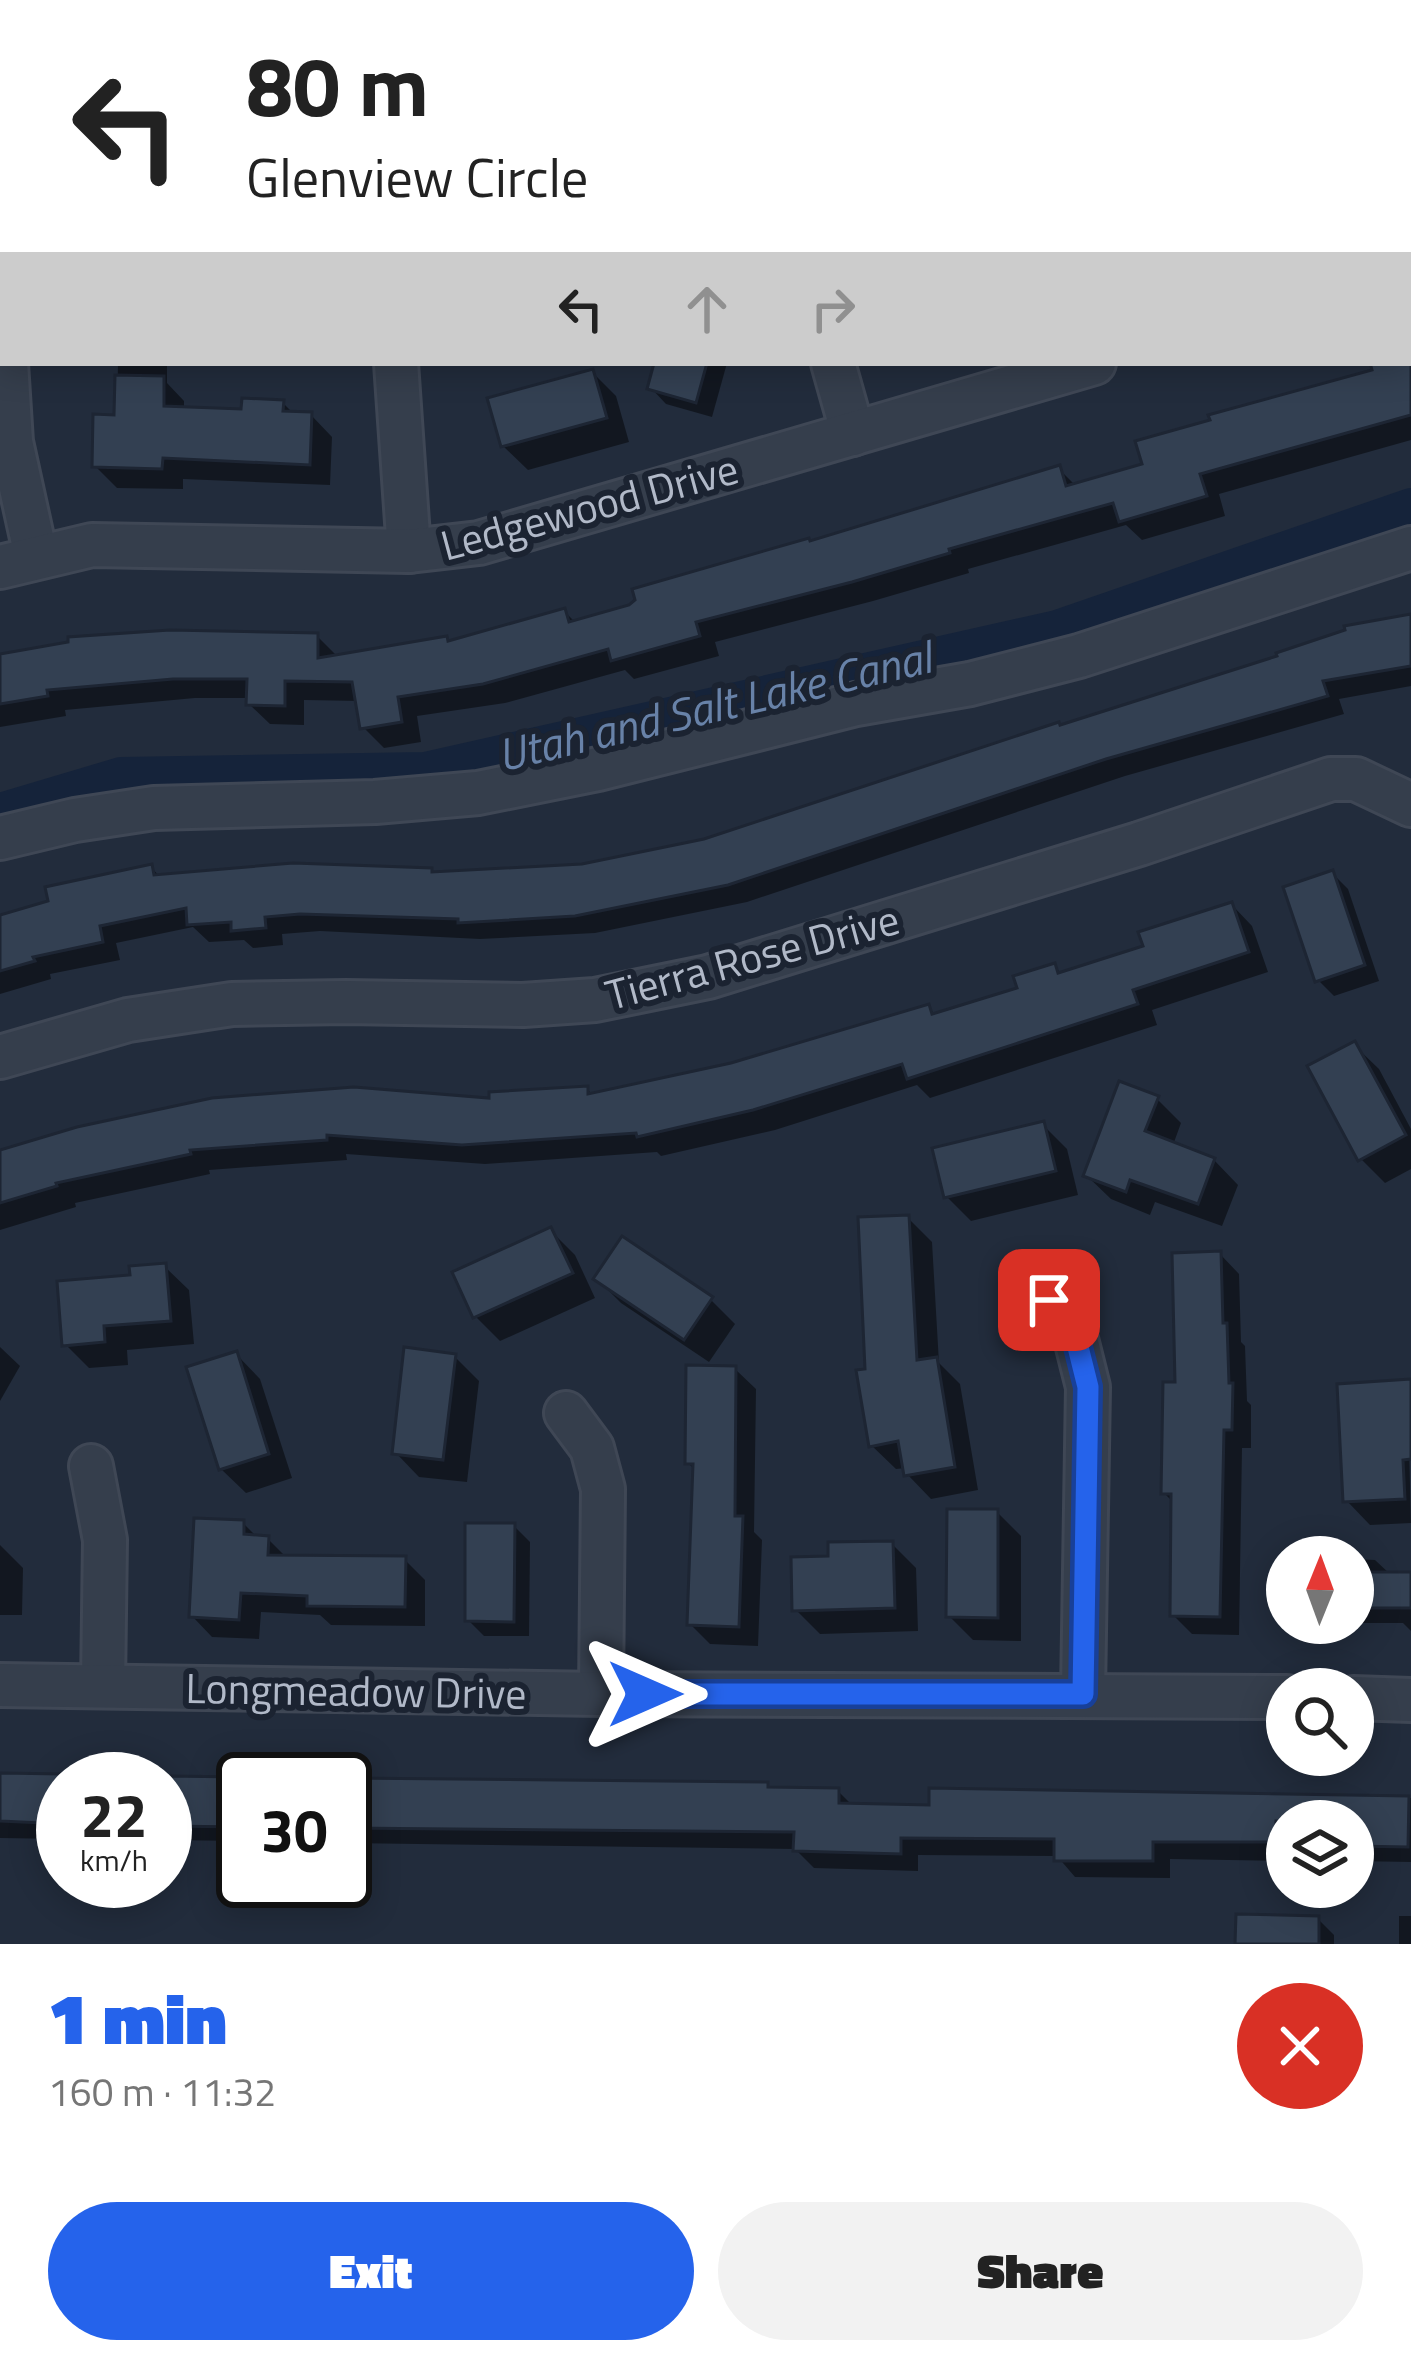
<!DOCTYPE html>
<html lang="en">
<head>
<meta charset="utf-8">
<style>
	body { margin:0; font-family:"Titillium Web",sans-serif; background:#f2f2f2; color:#222; height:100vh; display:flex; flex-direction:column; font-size:45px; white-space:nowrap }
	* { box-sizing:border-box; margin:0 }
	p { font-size:39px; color:#767676 }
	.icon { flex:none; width:66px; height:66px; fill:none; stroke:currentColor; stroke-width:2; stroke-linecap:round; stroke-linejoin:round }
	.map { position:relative; height:1944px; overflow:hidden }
	.sheet { display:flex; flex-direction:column; background:#fff; flex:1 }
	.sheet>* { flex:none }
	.top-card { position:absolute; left:0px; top:0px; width:1413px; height:366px; box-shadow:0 6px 30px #0003; background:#fff; color:#222; overflow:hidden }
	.needle { width:78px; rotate:1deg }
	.buttons { position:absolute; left:1266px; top:1536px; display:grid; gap:24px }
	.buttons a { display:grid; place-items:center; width:108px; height:108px; border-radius:50%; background:#fff; box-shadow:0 6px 30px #0003; font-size:60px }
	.speed { position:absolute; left:36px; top:1752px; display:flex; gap:24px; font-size:60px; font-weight:700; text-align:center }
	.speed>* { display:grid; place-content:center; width:156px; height:156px; border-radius:50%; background:#fff; box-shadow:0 6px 30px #0003; line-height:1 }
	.speed small { font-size:30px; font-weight:400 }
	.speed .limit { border:6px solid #111; border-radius:18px; background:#fff; color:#111 }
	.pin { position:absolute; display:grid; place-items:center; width:102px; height:102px; color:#fff; margin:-51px; border-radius:24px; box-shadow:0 6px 18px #0006 }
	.me { position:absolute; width:132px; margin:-66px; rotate:90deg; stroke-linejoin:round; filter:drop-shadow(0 0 9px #0008) }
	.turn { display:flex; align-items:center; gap:42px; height:252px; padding:0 48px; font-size:54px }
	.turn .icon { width:156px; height:156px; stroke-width:2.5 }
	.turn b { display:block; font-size:84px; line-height:102px }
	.lanes { display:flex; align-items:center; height:114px; padding:0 48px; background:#0003; justify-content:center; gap:60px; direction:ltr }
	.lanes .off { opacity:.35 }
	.round { display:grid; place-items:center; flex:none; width:126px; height:126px; border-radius:63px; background:#f2f2f2 }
	.summary { display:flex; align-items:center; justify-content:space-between; height:204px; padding:0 48px }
	h1 { font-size:72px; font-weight:800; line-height:90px; color:#2563eb }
	.cta { display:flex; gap:24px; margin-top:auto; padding:24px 48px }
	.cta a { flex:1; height:138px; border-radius:72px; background:#2563eb; color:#fff; font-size:48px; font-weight:800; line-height:138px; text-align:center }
	.cta a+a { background:#f2f2f2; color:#222 }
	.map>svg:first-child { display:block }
</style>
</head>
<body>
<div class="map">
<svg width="1411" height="1944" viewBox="0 0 1411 1944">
	<rect width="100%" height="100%" fill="#222c3c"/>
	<g fill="#0007">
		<path d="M 1251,0 L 1316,0 L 1317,3 L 1252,3 Z"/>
		<path d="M 1373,0 L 1411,0 L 1411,48 L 1410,3 Z"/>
		<path d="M 1411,356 L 1411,440 L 1219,494 L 1225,516 L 1142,540 L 1126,525 L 968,569 L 969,573 L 873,601 L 715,642 L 719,656 L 634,679 L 625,670 L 505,703 L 417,716 L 421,742 L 384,748 L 363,727 L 359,701 L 304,700 L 304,725 L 270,724 L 249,704 L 250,698 L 195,698 L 65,710 L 66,716 L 0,727 L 0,657 L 317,636 L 339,658 L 446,639 L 450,643 L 564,611 L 576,623 L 810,544 L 1059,469 L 1076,486 L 1145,466 L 1376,372 L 1388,363 L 1410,363 Z"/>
		<path d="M 118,363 L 167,363 L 167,383 L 184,401 L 184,410 L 244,412 L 283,403 L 294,414 L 311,415 L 332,437 L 330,485 L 183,479 L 183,489 L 117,488 L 95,466 L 117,418 Z"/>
		<path d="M 658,363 L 727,363 L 712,417 L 666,404 L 651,388 Z"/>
		<path d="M 592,372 L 616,396 L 629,442 L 528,470 L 503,446 Z"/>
		<path d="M 1411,618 L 1411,686 L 1339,699 L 1344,714 L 1125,776 L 747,902 L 595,933 L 480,939 L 320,931 L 282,934 L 283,945 L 253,948 L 244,940 L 209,942 L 193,927 L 116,943 L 120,960 L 50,974 L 51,979 L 0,994 L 0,918 L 151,867 L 160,877 L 435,875 L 582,867 L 705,842 Z"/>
		<path d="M 1332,873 L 1348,889 L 1379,981 L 1334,996 L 1318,980 Z"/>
		<path d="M 1232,905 L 1252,926 L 1268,972 L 1152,1010 L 1157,1025 L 930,1098 L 917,1085 L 775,1130 L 661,1156 L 657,1152 L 485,1164 L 346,1154 L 347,1160 L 209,1170 L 210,1174 L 75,1203 L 76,1207 L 0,1230 L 0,1153 L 587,1089 L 594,1096 L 732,1066 L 928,1007 L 937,1016 L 1021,990 L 1054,966 L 1063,975 L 1147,948 Z"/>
		<path d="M 1354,1045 L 1379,1069 L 1411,1129 L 1411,1169 L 1385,1183 L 1361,1159 Z"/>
		<path d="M 1157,1099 L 1181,1123 L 1173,1145 L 1214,1160 L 1238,1185 L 1222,1226 L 1155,1202 L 1150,1215 L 1111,1199 L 1086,1175 Z"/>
		<path d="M 1043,1125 L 1067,1149 L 1078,1195 L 971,1221 L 946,1196 Z"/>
		<path d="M 908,1218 L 932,1242 L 939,1363 L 960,1384 L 978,1490 L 931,1499 L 907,1474 L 906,1468 L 896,1469 L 871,1445 L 868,1371 Z"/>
		<path d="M 550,1230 L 575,1255 L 595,1298 L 500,1341 L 476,1317 Z"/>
		<path d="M 1220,1254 L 1239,1274 L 1241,1342 L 1245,1346 L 1247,1401 L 1251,1405 L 1251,1448 L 1242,1448 L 1239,1635 L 1192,1634 L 1173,1615 L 1174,1503 L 1164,1493 L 1178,1385 Z"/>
		<path d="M 164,1266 L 189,1290 L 194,1344 L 127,1350 L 128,1365 L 89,1368 L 65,1344 L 133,1278 Z"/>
		<path d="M 597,1279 L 711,1300 L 735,1324 L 709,1362 L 621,1303 Z"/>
		<path d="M 0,1347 L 20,1366 L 0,1401 Z"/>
		<path d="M 236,1354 L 260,1379 L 292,1478 L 246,1493 L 221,1469 Z"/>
		<path d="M 454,1356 L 479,1381 L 467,1482 L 419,1477 L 395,1452 Z"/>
		<path d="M 735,1369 L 756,1389 L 754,1532 L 762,1540 L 758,1646 L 710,1644 L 690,1624 L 696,1471 L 688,1463 Z"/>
		<path d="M 1408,1408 L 1411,1523 L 1370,1525 L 1346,1500 Z"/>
		<path d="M 997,1512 L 1021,1536 L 1021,1641 L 973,1640 L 949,1616 Z"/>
		<path d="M 243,1523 L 258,1538 L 268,1539 L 287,1558 L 404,1559 L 425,1580 L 425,1626 L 331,1625 L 320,1615 L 261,1612 L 259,1639 L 212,1637 L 192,1616 Z"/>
		<path d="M 514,1526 L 530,1542 L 529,1636 L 484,1636 L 468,1620 Z"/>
		<path d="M 892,1544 L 916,1568 L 918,1631 L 820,1634 L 795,1609 L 832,1559 Z"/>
		<path d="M 0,1545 L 23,1568 L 22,1615 L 0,1615 Z"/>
		<path d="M 1280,1558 L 1287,1559 L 1287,1614 L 1280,1606 Z"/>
		<path d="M 1353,1559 L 1375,1560 L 1391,1575 L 1411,1575 L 1411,1631 L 1403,1623 L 1353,1623 Z"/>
		<path d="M 0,1775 L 324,1779 L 243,1779 L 243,1841 L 165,1840 L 165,1779 L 63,1779 L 63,1839 L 0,1838 Z"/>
		<path d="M 345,1779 L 767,1785 L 772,1790 L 838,1791 L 853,1806 L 932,1809 L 932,1791 L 1411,1798 L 1411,1862 L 1353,1861 L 1353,1821 L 1287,1821 L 1287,1861 L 1170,1859 L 1170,1878 L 1075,1877 L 1057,1856 L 918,1855 L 918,1871 L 814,1868 L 795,1849 L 345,1843 Z"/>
		<rect x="1399" y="1916" width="12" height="28"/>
		<path d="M 1318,1919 L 1334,1935 L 1334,1944 L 1238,1944 Z"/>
	</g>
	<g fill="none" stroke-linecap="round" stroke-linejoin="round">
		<path stroke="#15233a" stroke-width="36" d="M 0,811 L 121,775 L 425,770 L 1057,628 L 1411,506"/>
	</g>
	<g fill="#334052" stroke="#1d2533" stroke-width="3">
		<path d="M 654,363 L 707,363 L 696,403 L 647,389 Z"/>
		<path d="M 1370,363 L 1411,363 L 1411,415 L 1200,474 L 1207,496 L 1119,522 L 1113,503 L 949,549 L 950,553 L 852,582 L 696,622 L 700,636 L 611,661 L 608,649 L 483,684 L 398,697 L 402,722 L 360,729 L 352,682 L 285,681 L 285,706 L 246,705 L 247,679 L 173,679 L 47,690 L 48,696 L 0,704 L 0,654 L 68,642 L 68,637 L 170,630 L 318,633 L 318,658 L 447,636 L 448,641 L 565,608 L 569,622 L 629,605 L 635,600 L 632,589 L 809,538 L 810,541 L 1060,465 L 1066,486 L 1142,464 L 1135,441 L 1210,420 L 1208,415 L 1372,370 Z"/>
		<path d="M 593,369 L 607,418 L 501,447 L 487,398 Z"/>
		<path d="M 115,375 L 164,376 L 164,406 L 241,409 L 242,398 L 284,400 L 283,411 L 312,412 L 310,465 L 163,458 L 162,469 L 92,467 L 93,414 L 114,415 Z"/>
		<path d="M 1411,614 L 1411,666 L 1323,681 L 1328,696 L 1106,759 L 728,885 L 575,916 L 458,923 L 458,919 L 300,914 L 265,917 L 266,928 L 231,931 L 231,922 L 187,925 L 186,908 L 100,926 L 103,942 L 33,957 L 35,961 L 0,971 L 0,915 L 48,901 L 45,887 L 152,864 L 154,875 L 293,863 L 432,868 L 432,872 L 582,864 L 704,839 L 1059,722 L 1060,725 L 1277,656 L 1276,653 L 1345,630 L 1344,626 Z"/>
		<path d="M 1333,870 L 1365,965 L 1315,982 L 1283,887 Z"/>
		<path d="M 1232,902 L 1249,952 L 1133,990 L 1138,1004 L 907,1079 L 902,1064 L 753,1110 L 637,1137 L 636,1133 L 462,1145 L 327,1135 L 327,1140 L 190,1150 L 191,1154 L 56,1183 L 57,1186 L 0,1203 L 0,1150 L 77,1127 L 212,1098 L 354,1087 L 489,1098 L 489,1092 L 588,1086 L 588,1094 L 731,1063 L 929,1004 L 932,1014 L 1017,988 L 1013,976 L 1055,963 L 1058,973 L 1143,946 L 1138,932 Z"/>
		<path d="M 1355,1041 L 1406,1135 L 1358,1161 L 1307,1066 Z"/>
		<path d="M 1119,1081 L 1159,1096 L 1145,1131 L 1215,1158 L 1198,1204 L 1130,1180 L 1126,1192 L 1083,1176 Z"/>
		<path d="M 1044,1121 L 1056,1171 L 944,1198 L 932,1148 Z"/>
		<path d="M 909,1215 L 917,1360 L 937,1357 L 955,1467 L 904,1476 L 898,1441 L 869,1447 L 856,1370 L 865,1369 L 858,1217 Z"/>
		<path d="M 551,1227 L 573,1273 L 473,1318 L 452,1272 Z"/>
		<path d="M 622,1236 L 713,1297 L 684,1340 L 593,1279 Z"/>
		<path d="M 1221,1251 L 1223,1323 L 1227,1323 L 1229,1383 L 1233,1383 L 1232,1430 L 1224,1430 L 1220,1617 L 1170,1616 L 1171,1494 L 1161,1494 L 1163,1382 L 1175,1382 L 1172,1253 Z"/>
		<path d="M 166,1263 L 171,1321 L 104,1326 L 105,1342 L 62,1346 L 57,1281 L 130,1275 L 129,1266 Z"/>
		<path d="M 404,1347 L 456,1354 L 443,1460 L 392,1454 Z"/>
		<path d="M 237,1351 L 269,1454 L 219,1470 L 186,1367 Z"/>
		<path d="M 686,1365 L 736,1366 L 735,1516 L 743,1516 L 739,1627 L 687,1625 L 693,1464 L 685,1464 Z"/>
		<path d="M 1411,1379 L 1411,1459 L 1403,1460 L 1405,1499 L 1343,1502 L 1337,1384 Z"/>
		<path d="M 947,1509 L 998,1509 L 998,1618 L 946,1617 Z"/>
		<path d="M 194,1518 L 244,1520 L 244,1534 L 269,1536 L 268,1555 L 406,1556 L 405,1607 L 307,1606 L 307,1596 L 241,1593 L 239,1620 L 189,1617 Z"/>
		<path d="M 465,1523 L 515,1523 L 514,1622 L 465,1621 Z"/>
		<path d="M 893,1541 L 895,1608 L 792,1611 L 791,1557 L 828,1556 L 828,1542 Z"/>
		<rect x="1353" y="1572" width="58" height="36"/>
		<path d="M 0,1773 L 63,1774 L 63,1824 L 0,1821 Z"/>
		<path d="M 165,1776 L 243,1777 L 243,1827 L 165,1826 Z"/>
		<path d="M 345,1778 L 768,1782 L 768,1787 L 839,1788 L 839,1803 L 929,1805 L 929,1788 L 1409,1796 L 1408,1847 L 1353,1846 L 1353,1821 L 1276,1821 L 1276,1842 L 1153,1842 L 1153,1861 L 1054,1861 L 1054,1839 L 901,1838 L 901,1854 L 793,1851 L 794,1832 L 345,1828 Z"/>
		<path d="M 1236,1914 L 1319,1916 L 1319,1944 L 1235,1944 Z"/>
	</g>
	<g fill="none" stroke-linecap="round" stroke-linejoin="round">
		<g stroke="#3f4755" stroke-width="48">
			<g id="minor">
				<path d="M 1152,0 L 1153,3"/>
				<path d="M 16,3 L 16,0"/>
				<path d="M 1410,271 L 1411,271"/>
				<path d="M 6,363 L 11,442 L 36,556"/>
				<path d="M 396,363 L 409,551"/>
				<path d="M 833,363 L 853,434"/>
				<path d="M 0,567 L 92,545 L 409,551 L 479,543 L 1094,363"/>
				<path d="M 0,838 L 75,820 L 154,808 L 375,802 L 478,793 L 598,769 L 856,704 L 970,684 L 1079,656 L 1411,548"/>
				<path d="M 0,1057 L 128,1020 L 232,1004 L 346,1002 L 523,1005 L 595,1000 L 708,977 L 1139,844 L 1331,779 L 1356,779 L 1411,805"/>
				<path d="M 1049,1300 L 1075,1335 L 1088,1387 L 1083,1693"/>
				<path d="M 566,1413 L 592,1448 L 603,1489 L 601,1694"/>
				<path d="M 91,1466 L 105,1540 L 103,1686"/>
				<path d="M 0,1685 L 601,1694 L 1287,1697"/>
				<path d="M 1353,1698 L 1411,1700"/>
			</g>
		</g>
		<use href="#minor" stroke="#353e4c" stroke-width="42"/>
	</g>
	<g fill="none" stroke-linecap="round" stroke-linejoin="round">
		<g stroke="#184099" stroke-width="30">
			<path id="route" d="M 645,1694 L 1083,1694 L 1088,1387 L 1075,1335 L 1049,1300"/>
		</g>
		<use href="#route" stroke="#2563eb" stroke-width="21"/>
	</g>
	<g text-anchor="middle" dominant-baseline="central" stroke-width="12" stroke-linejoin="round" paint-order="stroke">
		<g font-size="42" fill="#b1b9c8" stroke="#1b2331">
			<text transform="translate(589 506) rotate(-15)">Ledgewood Drive</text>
			<text transform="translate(752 956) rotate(-15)">Tierra Rose Drive</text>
			<text transform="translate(356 1690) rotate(1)">Longmeadow Drive</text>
		</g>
		<g font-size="45" font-style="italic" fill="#6882a8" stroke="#1b2331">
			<text transform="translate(714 705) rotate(-13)">Utah and Salt Lake Canal</text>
		</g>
	</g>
</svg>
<div class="buttons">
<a><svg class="needle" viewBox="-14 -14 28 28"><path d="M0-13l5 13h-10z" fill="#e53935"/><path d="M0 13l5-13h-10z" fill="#767676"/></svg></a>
<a><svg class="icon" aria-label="search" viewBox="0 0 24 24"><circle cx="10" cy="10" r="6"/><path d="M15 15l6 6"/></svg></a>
<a><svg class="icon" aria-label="layers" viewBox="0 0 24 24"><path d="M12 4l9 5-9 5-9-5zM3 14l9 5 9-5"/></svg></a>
</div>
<div class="speed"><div>22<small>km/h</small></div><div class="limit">30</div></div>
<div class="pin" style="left:1049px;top:1300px;background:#d93025"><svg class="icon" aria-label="arrive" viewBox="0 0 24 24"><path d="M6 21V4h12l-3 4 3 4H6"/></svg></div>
<svg class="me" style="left:645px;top:1694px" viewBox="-20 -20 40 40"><path d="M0-17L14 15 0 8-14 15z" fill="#2563eb" stroke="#fff" stroke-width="4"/></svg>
<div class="top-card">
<div class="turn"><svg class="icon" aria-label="left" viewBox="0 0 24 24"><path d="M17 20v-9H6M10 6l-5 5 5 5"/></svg><div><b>80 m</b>Glenview Circle</div></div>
<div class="lanes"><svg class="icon" aria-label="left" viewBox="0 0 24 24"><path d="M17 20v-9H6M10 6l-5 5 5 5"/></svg><svg class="icon off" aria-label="ahead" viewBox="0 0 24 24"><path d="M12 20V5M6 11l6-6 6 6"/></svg><svg class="icon off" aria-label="right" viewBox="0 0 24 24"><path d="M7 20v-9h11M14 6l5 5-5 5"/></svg></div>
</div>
</div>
<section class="sheet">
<div class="summary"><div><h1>1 min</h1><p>160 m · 11:32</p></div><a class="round" style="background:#d93025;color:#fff"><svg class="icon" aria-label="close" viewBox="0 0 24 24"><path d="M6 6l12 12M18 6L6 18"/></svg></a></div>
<div class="cta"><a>Exit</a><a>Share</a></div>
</section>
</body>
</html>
